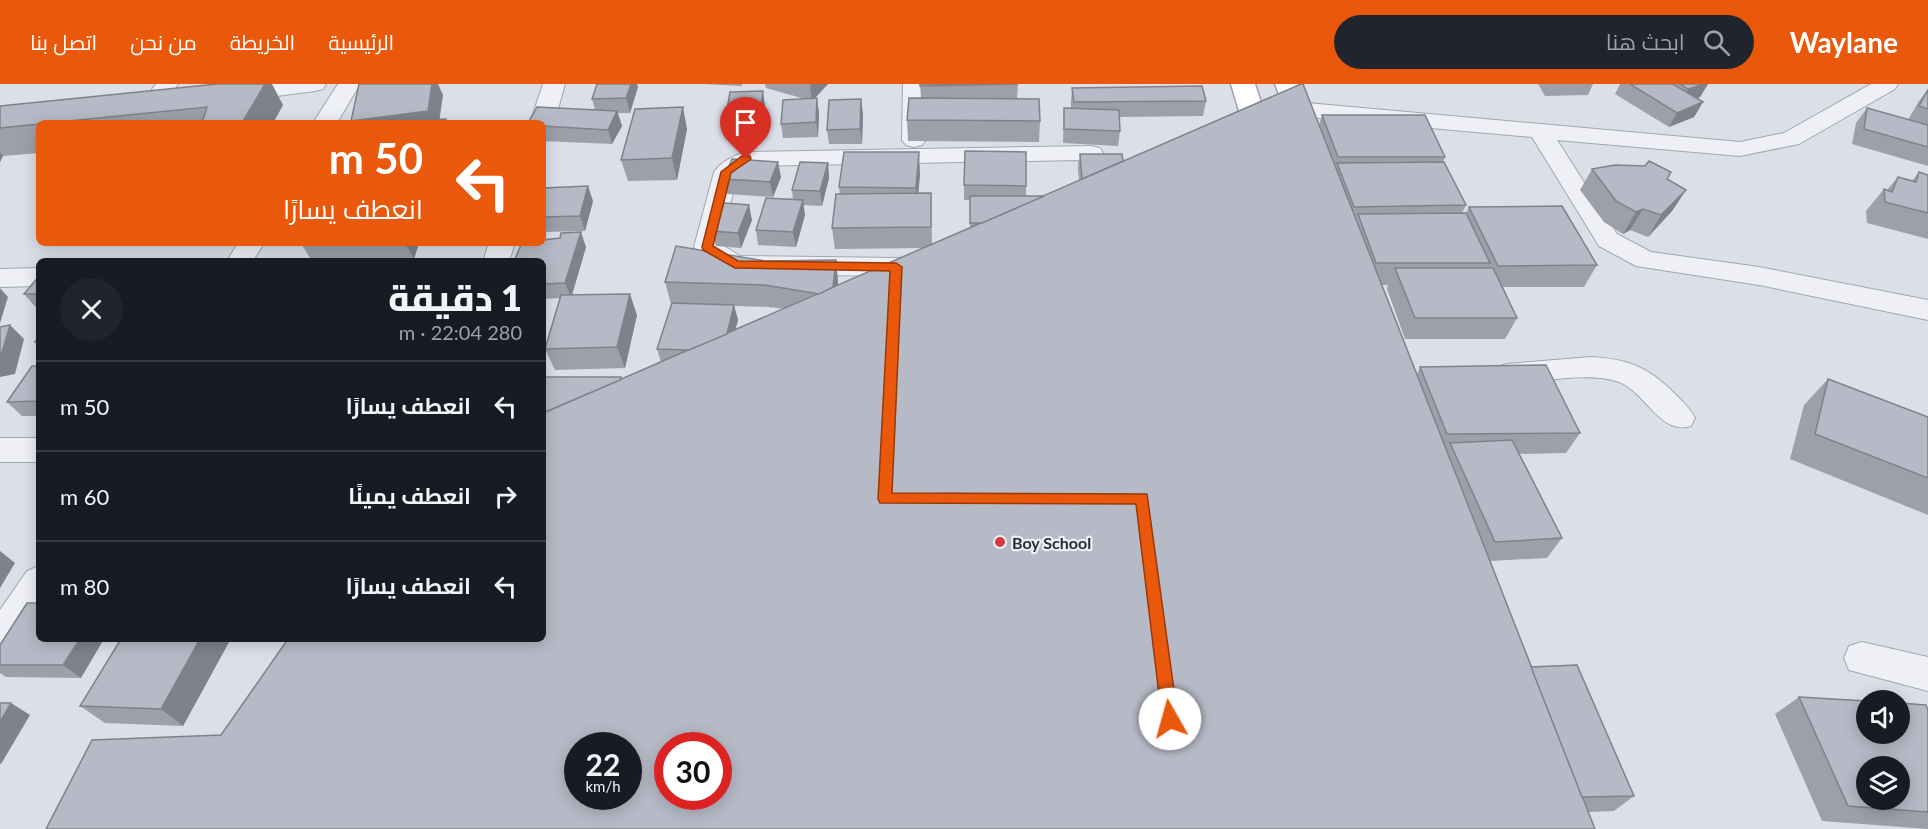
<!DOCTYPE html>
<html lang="ar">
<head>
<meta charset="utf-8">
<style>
	body { margin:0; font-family:Lato,Cairo,sans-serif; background:#20242c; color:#f1f3f6; direction:rtl; height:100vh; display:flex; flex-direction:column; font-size:22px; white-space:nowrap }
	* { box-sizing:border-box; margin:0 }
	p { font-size:20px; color:#9ea1a6 }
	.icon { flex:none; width:33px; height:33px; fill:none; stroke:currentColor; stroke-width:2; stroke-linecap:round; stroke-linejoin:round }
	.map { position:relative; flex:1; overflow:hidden; direction:ltr }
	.panel { position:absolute; left:36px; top:174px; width:510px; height:384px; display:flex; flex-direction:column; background:#171b24; border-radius:9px; box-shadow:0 3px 15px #0003; direction:rtl }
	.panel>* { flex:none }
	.guide { position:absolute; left:36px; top:36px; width:510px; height:126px; border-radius:9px; box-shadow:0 3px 15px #0003; direction:rtl; background:#ea580c; color:#fff; overflow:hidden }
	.controls { position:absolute; left:1856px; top:606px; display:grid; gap:12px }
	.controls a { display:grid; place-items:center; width:54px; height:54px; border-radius:50%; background:#171b24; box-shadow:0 3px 15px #0003; font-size:30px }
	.speed { position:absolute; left:564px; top:648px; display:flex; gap:12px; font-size:30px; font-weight:700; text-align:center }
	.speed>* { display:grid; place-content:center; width:78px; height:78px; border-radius:50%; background:#171b24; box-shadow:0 3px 15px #0003; line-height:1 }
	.speed small { font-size:15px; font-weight:400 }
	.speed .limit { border:9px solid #d22; background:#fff; color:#111 }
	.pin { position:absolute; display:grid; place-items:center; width:51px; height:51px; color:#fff; margin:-62px -26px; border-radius:50% 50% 50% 0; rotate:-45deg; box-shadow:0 0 6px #0007 }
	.pin .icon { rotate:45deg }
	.me { position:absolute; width:66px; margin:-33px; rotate:353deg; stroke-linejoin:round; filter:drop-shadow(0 0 4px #0008) }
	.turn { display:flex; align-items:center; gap:21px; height:126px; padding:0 24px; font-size:27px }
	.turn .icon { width:78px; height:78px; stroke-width:2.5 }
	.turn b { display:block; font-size:42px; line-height:51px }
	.round { display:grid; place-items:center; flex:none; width:63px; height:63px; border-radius:32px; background:#20242c }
	.headline { display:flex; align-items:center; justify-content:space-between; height:102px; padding:0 24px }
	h1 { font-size:36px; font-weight:800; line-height:45px }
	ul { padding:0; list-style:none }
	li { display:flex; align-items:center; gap:18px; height:90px; padding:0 24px; border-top:2px solid #363941 }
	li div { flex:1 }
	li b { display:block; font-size:22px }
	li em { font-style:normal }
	header { display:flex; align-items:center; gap:36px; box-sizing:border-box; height:84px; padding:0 30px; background:#ea580c; color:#fff }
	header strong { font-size:28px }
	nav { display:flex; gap:33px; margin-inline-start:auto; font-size:21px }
	.search { width:420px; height:54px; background:#20242c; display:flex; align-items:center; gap:15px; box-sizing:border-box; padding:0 21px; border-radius:33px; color:#9ea1a6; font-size:22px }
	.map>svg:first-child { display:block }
</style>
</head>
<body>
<header>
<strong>Waylane</strong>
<div class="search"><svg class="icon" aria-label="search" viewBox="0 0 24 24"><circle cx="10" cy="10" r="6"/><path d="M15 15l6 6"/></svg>ابحث هنا</div>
<nav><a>الرئيسية</a><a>الخريطة</a><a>من نحن</a><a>اتصل بنا</a></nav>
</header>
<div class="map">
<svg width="1928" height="745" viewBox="0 0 1928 745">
	<rect width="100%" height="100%" fill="#dbdfe7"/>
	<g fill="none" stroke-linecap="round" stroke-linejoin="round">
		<g stroke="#a1a6b1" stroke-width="2">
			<g id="minor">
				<path d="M 156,0 L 178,0 L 160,26 L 152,28 L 144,26 L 140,21 Z"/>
				<path d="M 264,0 L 326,0 L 323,5 L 315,7 L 232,18 L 224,16 L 221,11 L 224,6 Z"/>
				<path d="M 338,0 L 360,0 L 337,39 L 313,39 Z"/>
				<path d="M 543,0 L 565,0 L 554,39 L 550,44 L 543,46 L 543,39 L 530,39 Z"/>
				<path d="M 903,0 L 925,0 L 926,56 L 922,61 L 914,63 L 906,61 L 902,56 Z"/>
				<path d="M 1871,0 L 1898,0 L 1895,5 L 1799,60 L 1740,72 L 1557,56 L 1617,150 L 1651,168 L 1759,183 L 1928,216 L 1928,236 L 1759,201 L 1636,182 L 1599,162 L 1532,53 L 1296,32 L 1288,30 L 1284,25 L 1288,20 L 1296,18 L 1740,58 L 1784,49 Z"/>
				<path d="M 1091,62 L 1100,64 L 1103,69 L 1111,181 L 1108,187 L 1098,190 L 896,192 L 735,190 C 721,186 702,176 694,163 L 714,88 C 721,78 734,71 746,68 ZM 1079,76 L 1084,172 L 896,174 L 740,172 L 721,160 L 737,91 L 752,82 Z"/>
				<path d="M 238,159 L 264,159 L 253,177 L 227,177 Z"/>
				<path d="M 489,159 L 515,159 L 509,177 L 483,177 Z"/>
				<path d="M 39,184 L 39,202 L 0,203 L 0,185 Z"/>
				<path d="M 1591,273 C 1628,275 1648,283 1674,309 C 1682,317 1690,324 1695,334 L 1691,342 C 1662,351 1648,314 1625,301 C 1598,285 1538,298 1507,302 L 1497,299 L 1492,291 L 1497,283 L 1507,280 Z"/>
				<rect x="0" y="354" width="39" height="24"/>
				<path d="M 39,482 L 39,526 L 13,567 L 0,572 L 0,526 L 27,487 Z"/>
				<path d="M 1862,558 L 1928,573 L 1928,607 L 1849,586 L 1844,574 L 1849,562 Z"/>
			</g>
		</g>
		<g stroke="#9aa2b3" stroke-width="3">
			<g id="major">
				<path d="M 1231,0 L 1255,0 L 1276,64 L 1272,69 L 1263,72 L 1254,69 L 1250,64 Z"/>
				<path d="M 1275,0 L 1299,0 L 1317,49 L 1314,54 L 1305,56 L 1296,54 Z"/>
			</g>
		</g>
		<use href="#minor" fill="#eef0f5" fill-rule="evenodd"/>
		<use href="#major" fill="#fff" fill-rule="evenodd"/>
	</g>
	<g fill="#9da0aa" fill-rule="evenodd">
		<path d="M 702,0 L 742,0 L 742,2 Z"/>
		<path d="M 765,0 L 828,0 L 815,14 L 819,29 L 818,53 L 783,54 L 781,40 L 805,15 L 766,4 Z"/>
		<path d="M 920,0 L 1018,0 L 1017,15 L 1040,37 L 1039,58 L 908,57 L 907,36 L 921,14 Z"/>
		<path d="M 1538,0 L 1593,0 L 1588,11 L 1545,12 Z"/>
		<path d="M 1620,0 L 1708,0 L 1700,13 L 1697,14 L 1703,18 L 1694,33 L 1669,43 L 1615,10 Z"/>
		<path d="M 638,3 L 630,29 L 618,29 L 622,42 L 612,60 L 543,57 L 543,39 L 595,26 L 592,15 Z"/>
		<path d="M 1072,4 L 1206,17 L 1203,32 L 1119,33 L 1120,47 L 1118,62 L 1063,59 L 1064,24 L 1071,25 L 1071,18 Z"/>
		<path d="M 1928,5 L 1928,82 L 1852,60 L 1856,39 L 1867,24 L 1908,36 L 1919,17 Z"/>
		<path d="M 283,21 L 273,39 L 39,39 L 39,69 L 3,72 L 0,78 L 0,22 Z"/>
		<path d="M 765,22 L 762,52 L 728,54 L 725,39 Z"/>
		<path d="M 863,30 L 862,60 L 829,60 L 827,46 Z"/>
		<path d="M 1322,31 L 1445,73 L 1443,78 L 1466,121 L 1462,129 L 1466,129 L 1469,123 L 1597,181 L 1584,203 L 1503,203 L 1517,234 L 1505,255 L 1405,255 L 1387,205 L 1388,201 L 1382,201 L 1417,290 L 1420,283 L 1580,349 L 1566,369 L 1519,370 L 1562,454 L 1547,474 L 1490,477 L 1531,583 L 1634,712 L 1614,727 L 1588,728 L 221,651 L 622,295 L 661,278 L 657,265 L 671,220 L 665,198 L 765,177 L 836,176 L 838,201 L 923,164 L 835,165 L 832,144 L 840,110 L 839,103 L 920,90 L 918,109 L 931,109 L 932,161 L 970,144 L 970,116 L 964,116 L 964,101 L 1026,102 L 1026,112 L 1044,112 L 1079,96 L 1078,85 L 1080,70 L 1123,77 L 1319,41 ZM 734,222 L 769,223 L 784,225 L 735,246 L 738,236 Z"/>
		<path d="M 687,45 L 677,96 L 628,97 L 621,76 Z"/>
		<path d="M 828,79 L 829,94 L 822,122 L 803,121 L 805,131 L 796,163 L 758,161 L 756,146 L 793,116 L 792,106 Z"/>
		<path d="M 1592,85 L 1667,95 L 1686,106 L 1672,127 L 1648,153 L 1630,146 L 1623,150 L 1604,138 L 1580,106 Z"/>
		<path d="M 1919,88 L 1928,91 L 1928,155 L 1867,139 L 1866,127 L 1884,105 L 1887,106 L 1898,93 L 1912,97 Z"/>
		<path d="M 781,93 L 773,113 L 727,110 L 724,95 Z"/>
		<path d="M 543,104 L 593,117 L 585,147 L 543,148 Z"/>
		<path d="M 752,136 L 741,164 L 716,162 L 712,147 Z"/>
		<path d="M 303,159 L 419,159 L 414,175 L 391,177 L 312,177 L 302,161 Z"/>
		<path d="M 586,163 L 572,211 L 637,231 L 625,284 L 555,286 L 545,265 L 561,214 L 543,215 L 543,177 Z"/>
		<path d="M 39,192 L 39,227 L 24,210 Z"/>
		<path d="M 39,282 L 39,332 L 22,332 L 7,318 Z"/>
		<path d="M 1828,295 L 1928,333 L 1928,431 L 1790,375 L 1804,321 Z"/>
		<path d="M 39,519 L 81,594 L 6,593 L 0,589 L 0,561 Z"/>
		<path d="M 229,558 L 183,642 L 105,639 L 80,622 Z"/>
		<path d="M 1799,613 L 1928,626 L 1928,745 L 1822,737 L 1775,630 Z"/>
	</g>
	<g fill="#7f828b">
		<path d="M 265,0 L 272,0 L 283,21 L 273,39 L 242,39 Z"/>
		<path d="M 432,0 L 438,0 L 443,11 L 439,39 L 352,39 L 351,37 Z"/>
		<path d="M 631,0 L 637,0 L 638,3 L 630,29 L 626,14 Z"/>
		<path d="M 812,0 L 828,0 L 812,17 L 810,2 Z"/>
		<path d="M 1704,0 L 1708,0 L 1700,13 L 1679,20 L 1688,5 Z"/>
		<path d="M 763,7 L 765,22 L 762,52 L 759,38 Z"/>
		<path d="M 817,14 L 819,29 L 818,53 L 816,38 Z"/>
		<path d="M 861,15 L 863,30 L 862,60 L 860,45 Z"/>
		<path d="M 1703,18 L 1694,33 L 1669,43 L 1677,29 Z"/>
		<path d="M 683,23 L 687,45 L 677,96 L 672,74 Z"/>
		<path d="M 617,27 L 622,42 L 612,60 L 608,46 Z"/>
		<path d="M 0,68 L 3,72 L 0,78 Z"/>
		<path d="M 919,68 L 920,90 L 917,125 L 916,104 Z"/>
		<path d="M 778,78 L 781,93 L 773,113 L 770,98 Z"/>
		<path d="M 828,79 L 829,94 L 822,122 L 820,107 Z"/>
		<path d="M 588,102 L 593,117 L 585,147 L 580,132 Z"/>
		<path d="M 1686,106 L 1672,127 L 1648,153 L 1661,131 Z"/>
		<path d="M 803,116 L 805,131 L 796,163 L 793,148 Z"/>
		<path d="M 749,121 L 752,136 L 741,164 L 738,149 Z"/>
		<path d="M 1643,125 L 1630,146 L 1623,150 L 1636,128 Z"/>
		<path d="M 581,148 L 586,163 L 571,214 L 565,199 Z"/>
		<path d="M 405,159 L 419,159 L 414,175 Z"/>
		<path d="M 836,176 L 838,197 L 835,230 L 831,232 Z"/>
		<path d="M 0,204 L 8,213 L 0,239 Z"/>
		<path d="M 630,210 L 637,231 L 625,284 L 617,263 Z"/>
		<path d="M 734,221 L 738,236 L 726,279 L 717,267 Z"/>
		<path d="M 10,241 L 24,255 L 15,290 L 0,293 L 0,275 Z"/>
		<path d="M 0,467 L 15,479 L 0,504 Z"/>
		<path d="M 80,555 L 104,555 L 81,594 L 63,581 Z"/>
		<path d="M 200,555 L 226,555 L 229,558 L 183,642 L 161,625 Z"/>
		<path d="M 11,619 L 30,631 L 1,680 L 0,679 L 0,638 Z"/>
	</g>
	<g fill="#b6bac6" stroke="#7f828b" stroke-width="1.5" fill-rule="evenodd">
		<path d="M 217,0 L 265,0 L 242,39 L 202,39 L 207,23 L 49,39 L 39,39 L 39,40 L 0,44 L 0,22 Z"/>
		<path d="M 359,0 L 432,0 L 428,27 L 351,37 Z"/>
		<path d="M 597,0 L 631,0 L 626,14 L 592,15 Z"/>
		<path d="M 920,0 L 1018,0 L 920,2 Z"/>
		<path d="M 1301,0 L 1303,0 L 1595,745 L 46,745 L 92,656 L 221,651 L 288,555 L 543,555 L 543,329 ZM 578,662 L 628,662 L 628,712 L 578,712 ZM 668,662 L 718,662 L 718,712 L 668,712 Z"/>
		<path d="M 1630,0 L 1673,0 L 1703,18 L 1677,29 Z"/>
		<path d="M 1680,0 L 1704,0 L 1688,5 Z"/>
		<path d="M 1202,2 L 1206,17 L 1074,18 L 1072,4 Z"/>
		<path d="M 1928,6 L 1928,25 L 1919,22 Z"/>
		<path d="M 763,7 L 759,38 L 725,39 L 730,8 Z"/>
		<path d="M 817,14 L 816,38 L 781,40 L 783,16 Z"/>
		<path d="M 909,14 L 1039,15 L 1040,37 L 907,36 Z"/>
		<path d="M 861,15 L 860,45 L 827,46 L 829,16 Z"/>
		<path d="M 537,23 L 617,27 L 608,46 L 543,42 L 543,39 L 528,39 Z"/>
		<path d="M 683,23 L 672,74 L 621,76 L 635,25 Z"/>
		<path d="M 1064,24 L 1119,26 L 1120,47 L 1064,45 Z"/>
		<path d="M 1867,24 L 1928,41 L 1928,63 L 1864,45 Z"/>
		<path d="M 1322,31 L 1425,31 L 1445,73 L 1338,73 Z"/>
		<path d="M 446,35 L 444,39 L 366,39 Z"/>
		<path d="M 965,67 L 1026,68 L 1026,102 L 964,101 Z"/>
		<path d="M 844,68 L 919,68 L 916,104 L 839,103 Z"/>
		<path d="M 1080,70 L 1122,70 L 1123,77 L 1082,95 Z"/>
		<path d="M 732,75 L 778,78 L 770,98 L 724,95 Z"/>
		<path d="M 1649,77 L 1671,88 L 1667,95 L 1686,106 L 1661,131 L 1643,125 L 1636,128 L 1616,117 L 1592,85 L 1615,81 L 1645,82 Z"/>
		<path d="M 800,78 L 828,79 L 820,107 L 792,106 Z"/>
		<path d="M 1444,78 L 1466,121 L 1354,123 L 1337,79 Z"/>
		<path d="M 1919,88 L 1928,91 L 1928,129 L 1885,118 L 1884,105 L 1892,108 L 1898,93 L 1916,98 Z"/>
		<path d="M 588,102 L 580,132 L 543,133 L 543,104 Z"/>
		<path d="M 931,109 L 931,143 L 832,144 L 836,110 Z"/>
		<path d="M 970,112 L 1044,112 L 982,139 L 970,139 Z"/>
		<path d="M 766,114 L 803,116 L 793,148 L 756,146 Z"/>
		<path d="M 724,119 L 749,121 L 738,149 L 712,147 Z"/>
		<path d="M 1562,122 L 1597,181 L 1498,182 L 1469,123 Z"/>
		<path d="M 1466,129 L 1490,179 L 1376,179 L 1358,130 Z"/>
		<path d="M 581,148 L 565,199 L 543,200 L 543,177 L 514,177 L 522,159 L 543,159 L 543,156 L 560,154 L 561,149 Z"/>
		<path d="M 303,159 L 331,159 L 302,161 Z"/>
		<path d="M 676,162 L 765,177 L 836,176 L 833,203 L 819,210 L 765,201 L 665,198 Z"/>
		<path d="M 1395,184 L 1493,184 L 1517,234 L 1415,234 Z"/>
		<path d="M 39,192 L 39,210 L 24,210 Z"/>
		<path d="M 630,210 L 617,263 L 545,265 L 561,211 Z"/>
		<path d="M 672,219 L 734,221 L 727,250 L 689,266 L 657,265 Z"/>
		<path d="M 10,241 L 0,275 L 0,243 Z"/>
		<path d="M 39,252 L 39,258 L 35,258 Z"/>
		<path d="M 1546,281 L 1580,349 L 1447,350 L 1420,283 Z"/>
		<path d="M 32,282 L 39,282 L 39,317 L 7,318 Z"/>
		<path d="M 543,293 L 621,293 L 620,296 L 543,329 Z"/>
		<path d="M 1828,295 L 1928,333 L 1928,394 L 1815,350 Z"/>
		<path d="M 1512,356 L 1562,454 L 1495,458 L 1450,359 Z"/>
		<path d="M 27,519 L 39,519 L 39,555 L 80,555 L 63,581 L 0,581 L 0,561 Z"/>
		<path d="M 121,555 L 200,555 L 161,625 L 80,622 Z"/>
		<path d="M 1577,581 L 1634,712 L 1582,713 L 1531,583 Z"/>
		<path d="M 1799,613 L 1866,617 L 1866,650 L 1899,650 L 1899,619 L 1926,621 L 1928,626 L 1928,728 L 1848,722 ZM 1866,682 L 1899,682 L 1899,716 L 1866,716 Z"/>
		<path d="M 0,619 L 11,619 L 0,638 Z"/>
	</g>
	<path fill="#ea580c" stroke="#983908" stroke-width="1.5" d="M 742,72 L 750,72 L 751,75 L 731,89 L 713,162 L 738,177 L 896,179 L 902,183 L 892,409 L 1147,410 L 1178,635 L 1176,640 L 1170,642 L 1164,640 L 1162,635 L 1136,420 L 880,419 L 878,415 L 890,187 L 735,184 L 703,166 L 702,163 L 721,88 Z"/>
	<circle fill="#d33943" stroke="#ebeef4" stroke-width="2" cx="1000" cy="458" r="6"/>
	<g text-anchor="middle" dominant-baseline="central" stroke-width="4.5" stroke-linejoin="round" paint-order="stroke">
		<g font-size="16" font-weight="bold" fill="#252c3d" stroke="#ebeef4" text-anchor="start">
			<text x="1012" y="458">Boy School</text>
		</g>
	</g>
</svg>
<div class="controls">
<a><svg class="icon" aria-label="sound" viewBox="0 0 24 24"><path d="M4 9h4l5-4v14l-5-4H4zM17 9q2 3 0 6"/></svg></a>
<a><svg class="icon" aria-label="layers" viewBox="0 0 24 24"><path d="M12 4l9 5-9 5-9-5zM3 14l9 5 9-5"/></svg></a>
</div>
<div class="speed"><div>22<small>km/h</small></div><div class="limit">30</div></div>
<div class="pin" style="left:746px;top:75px;background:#d93025"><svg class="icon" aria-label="arrive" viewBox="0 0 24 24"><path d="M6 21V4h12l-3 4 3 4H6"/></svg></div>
<svg class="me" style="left:1170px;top:635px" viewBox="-20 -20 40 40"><circle r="19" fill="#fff"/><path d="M0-13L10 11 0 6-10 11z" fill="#ea580c"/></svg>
<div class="guide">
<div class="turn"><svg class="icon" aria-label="left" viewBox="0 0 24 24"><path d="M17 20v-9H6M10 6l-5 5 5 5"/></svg><div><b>50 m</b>انعطف يسارًا</div></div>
</div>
<section class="panel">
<div class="headline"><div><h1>1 دقيقة</h1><p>280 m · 22:04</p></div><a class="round"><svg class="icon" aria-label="close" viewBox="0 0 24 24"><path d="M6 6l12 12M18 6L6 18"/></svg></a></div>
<ul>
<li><svg class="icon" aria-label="left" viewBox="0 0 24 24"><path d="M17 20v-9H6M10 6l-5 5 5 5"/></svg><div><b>انعطف يسارًا</b></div><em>50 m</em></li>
<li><svg class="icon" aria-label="right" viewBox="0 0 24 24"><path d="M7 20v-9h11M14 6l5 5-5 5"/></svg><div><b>انعطف يمينًا</b></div><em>60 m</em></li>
<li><svg class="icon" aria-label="left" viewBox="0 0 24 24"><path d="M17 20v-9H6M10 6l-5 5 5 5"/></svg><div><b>انعطف يسارًا</b></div><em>80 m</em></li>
</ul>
</section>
</div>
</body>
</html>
